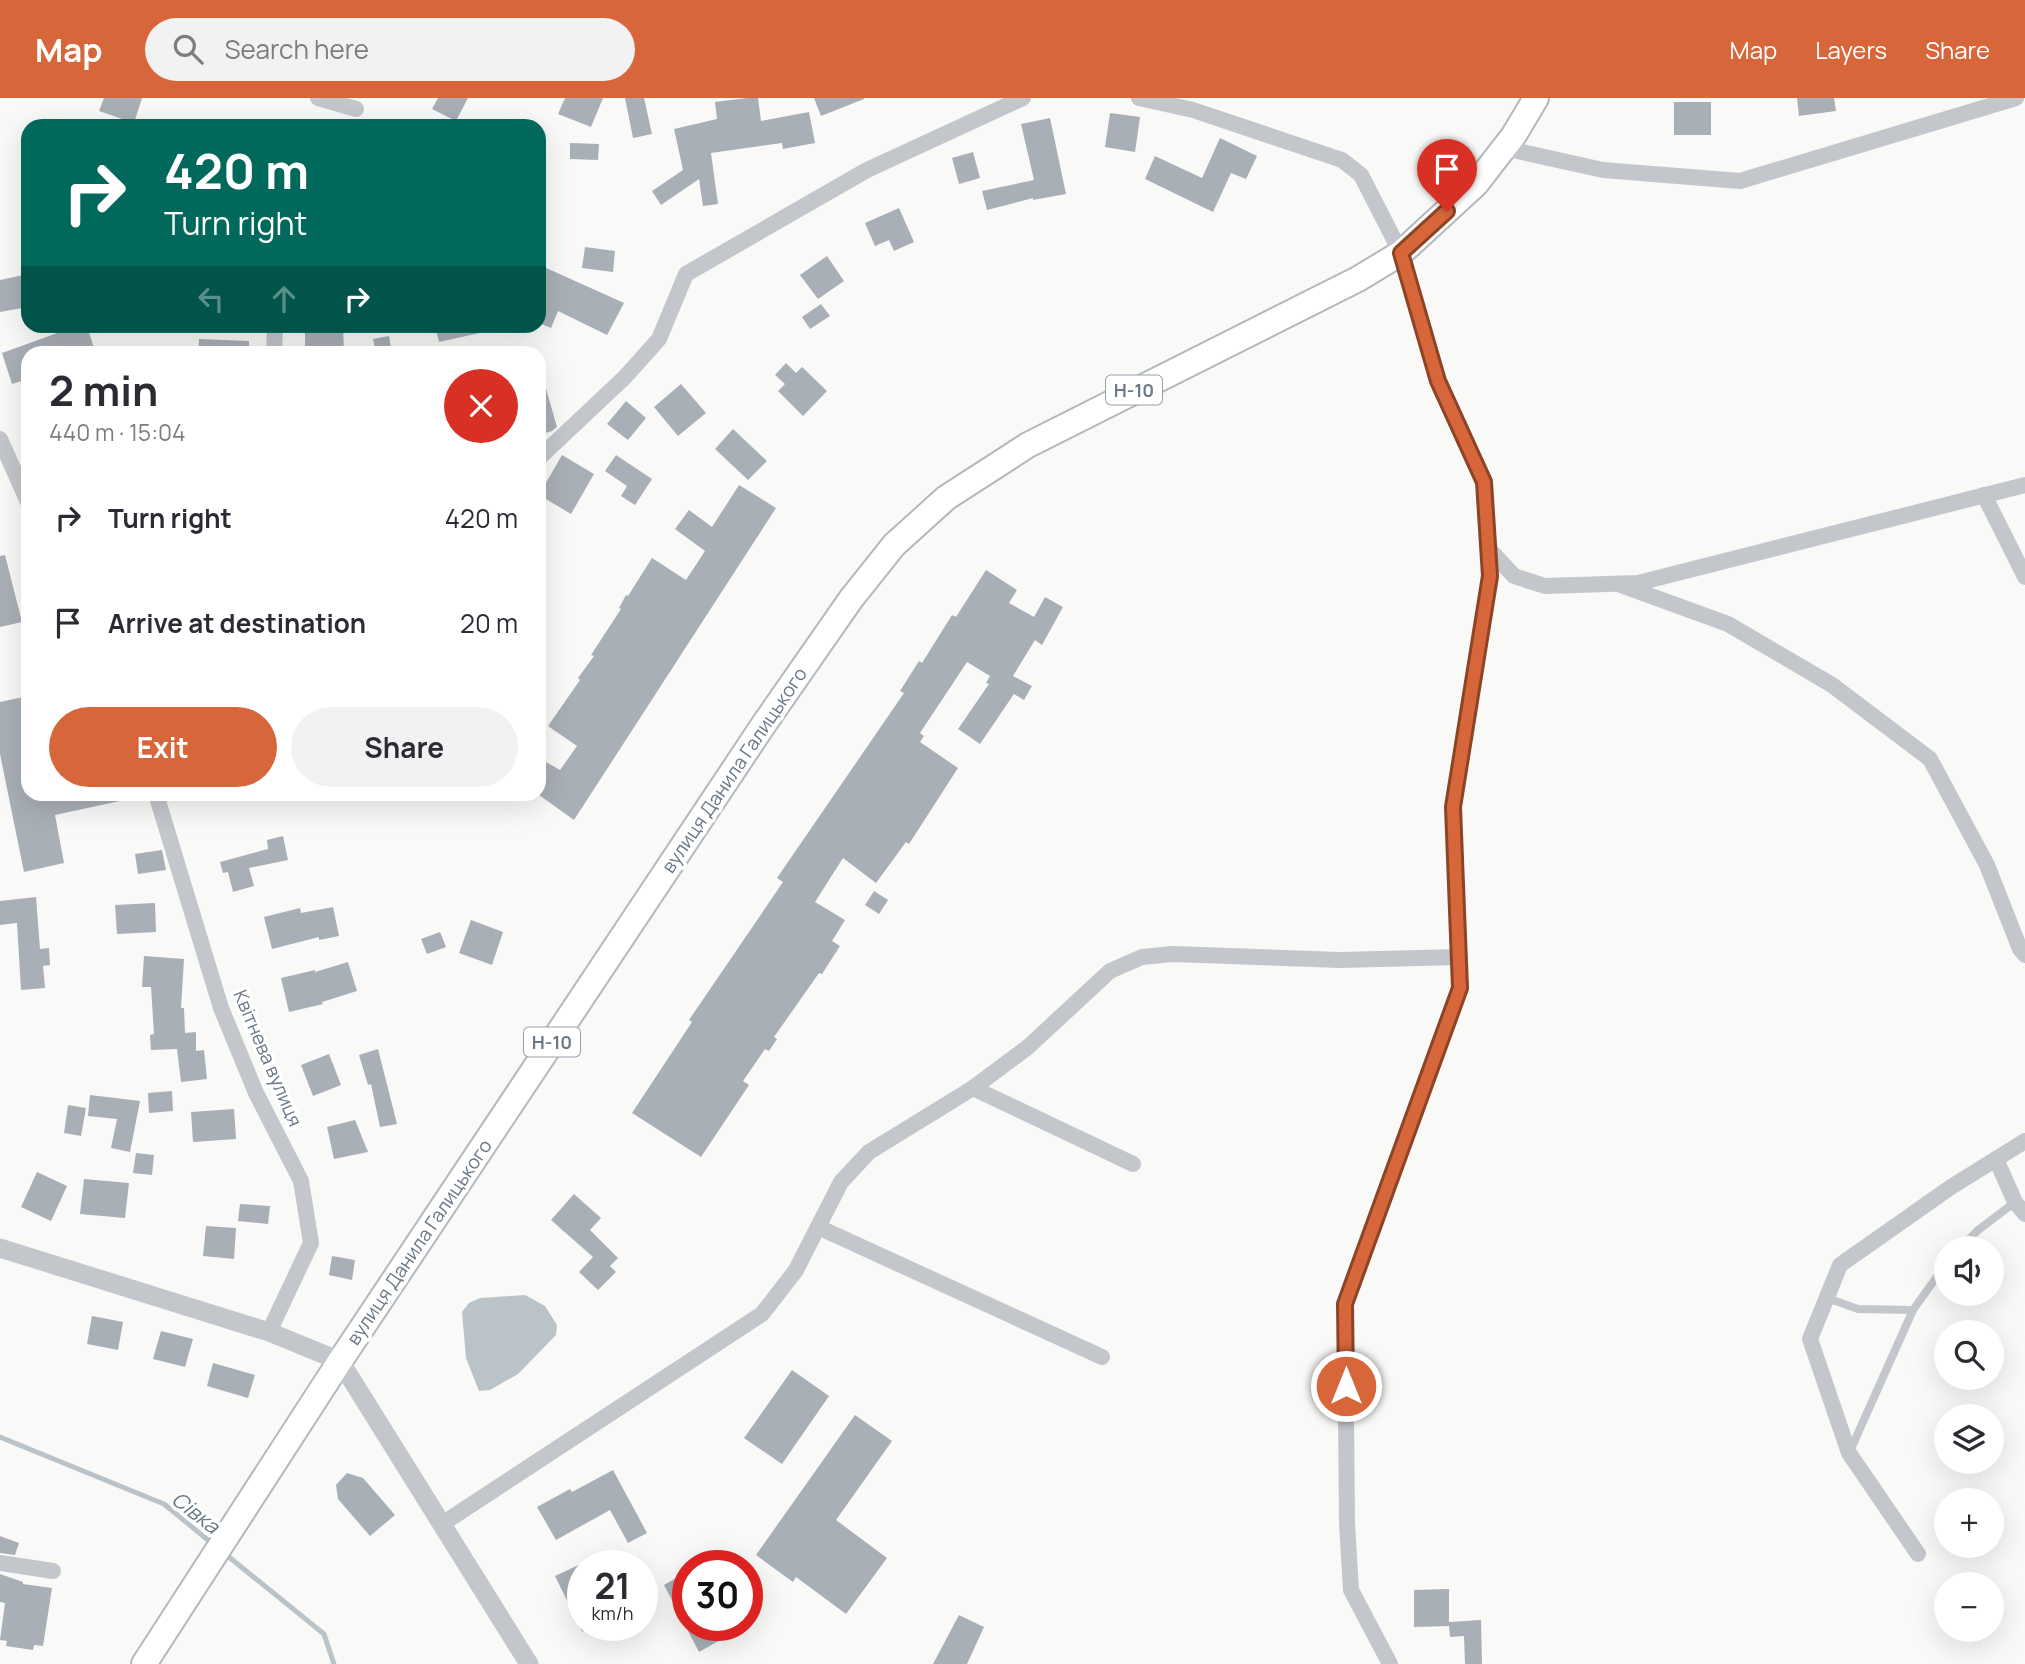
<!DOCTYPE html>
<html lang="en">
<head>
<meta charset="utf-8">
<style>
	body { margin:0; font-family:Manrope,sans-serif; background:#f2f2f3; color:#2b2b33; height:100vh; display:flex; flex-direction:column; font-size:26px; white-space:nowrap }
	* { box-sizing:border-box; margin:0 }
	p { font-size:23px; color:#7c7c81 }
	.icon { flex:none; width:38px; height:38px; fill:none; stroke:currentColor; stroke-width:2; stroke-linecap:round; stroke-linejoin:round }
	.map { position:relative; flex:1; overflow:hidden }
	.sheet { position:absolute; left:21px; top:248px; width:525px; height:455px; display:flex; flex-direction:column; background:#fff; border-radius:21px; box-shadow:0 7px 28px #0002 }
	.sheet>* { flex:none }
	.top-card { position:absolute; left:21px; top:21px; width:525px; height:214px; border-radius:21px; box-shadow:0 7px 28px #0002; background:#00695c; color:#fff; overflow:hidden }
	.buttons { position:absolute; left:1934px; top:1138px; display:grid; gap:14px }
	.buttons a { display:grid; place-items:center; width:70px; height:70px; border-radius:50%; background:#fff; box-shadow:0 7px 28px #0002; font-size:35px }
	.speed { position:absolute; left:567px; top:1452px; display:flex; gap:14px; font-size:35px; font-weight:700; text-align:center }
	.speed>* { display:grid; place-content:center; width:91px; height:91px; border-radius:50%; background:#fff; box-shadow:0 7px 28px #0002; line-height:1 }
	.speed small { font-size:18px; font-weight:400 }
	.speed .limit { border:10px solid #d22; background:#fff; color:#111 }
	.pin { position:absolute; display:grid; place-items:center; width:60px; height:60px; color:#fff; margin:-72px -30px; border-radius:50% 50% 50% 0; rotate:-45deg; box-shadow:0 0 7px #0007 }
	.pin .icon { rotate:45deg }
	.me { position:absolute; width:77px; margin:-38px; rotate:0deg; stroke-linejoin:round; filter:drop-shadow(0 0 5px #0008) }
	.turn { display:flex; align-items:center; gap:24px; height:147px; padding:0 28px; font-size:32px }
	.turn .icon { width:91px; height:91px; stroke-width:2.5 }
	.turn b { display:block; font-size:49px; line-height:60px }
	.lanes { display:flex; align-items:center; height:66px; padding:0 28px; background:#0003; justify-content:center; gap:35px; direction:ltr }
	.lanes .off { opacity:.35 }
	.round { display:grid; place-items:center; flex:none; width:74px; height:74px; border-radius:37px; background:#f2f2f3 }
	.head { display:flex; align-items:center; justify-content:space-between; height:119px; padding:0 28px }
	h1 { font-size:42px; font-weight:700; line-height:52px }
	.action { display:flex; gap:14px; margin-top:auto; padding:14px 28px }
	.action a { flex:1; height:80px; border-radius:42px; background:#d7673a; color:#fff; font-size:28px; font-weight:700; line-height:80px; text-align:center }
	.action a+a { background:#f2f2f3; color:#2b2b33 }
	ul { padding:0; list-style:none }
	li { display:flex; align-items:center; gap:21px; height:105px; padding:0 28px }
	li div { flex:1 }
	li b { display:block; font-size:26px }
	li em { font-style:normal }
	header { display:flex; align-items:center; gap:42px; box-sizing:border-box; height:98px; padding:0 35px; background:#d7673a; color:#fff }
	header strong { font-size:33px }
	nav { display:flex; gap:38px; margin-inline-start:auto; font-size:24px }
	.search { width:490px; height:63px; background:#f2f2f3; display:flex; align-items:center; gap:18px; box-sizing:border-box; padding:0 24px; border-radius:38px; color:#7c7c81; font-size:26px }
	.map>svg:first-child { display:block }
</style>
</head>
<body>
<header>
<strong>Map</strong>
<div class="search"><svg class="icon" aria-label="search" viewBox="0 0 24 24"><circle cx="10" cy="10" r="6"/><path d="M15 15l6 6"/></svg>Search here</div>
<nav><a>Map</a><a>Layers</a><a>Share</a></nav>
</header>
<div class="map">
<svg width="2025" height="1566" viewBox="0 0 2025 1566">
	<rect width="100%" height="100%" fill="#f9f9f7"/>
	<path fill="#bac3c8" d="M 525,1197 L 545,1208 L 557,1227 L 556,1237 L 518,1276 L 490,1292 L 479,1293 L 466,1260 L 462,1214 L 469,1205 L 480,1200 Z"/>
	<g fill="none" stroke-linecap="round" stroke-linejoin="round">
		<g stroke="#bac3c8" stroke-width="5">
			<path d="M 0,1339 L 164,1406 L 214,1447"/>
			<path d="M 224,1455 L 324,1536 L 334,1566"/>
		</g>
	</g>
	<g fill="#a9afb6">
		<path d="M 104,0 L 142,0 L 134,25 L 99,13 Z"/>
		<path d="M 438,0 L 468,0 L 456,23 L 432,11 Z"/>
		<path d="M 565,0 L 603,0 L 591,29 L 558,16 Z"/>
		<path d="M 625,0 L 644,0 L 652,36 L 633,40 Z"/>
		<path d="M 747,0 L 758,0 L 761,23 L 809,14 L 815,45 L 783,51 L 782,45 L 711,55 L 718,106 L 703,108 L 699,81 L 661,107 L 652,93 L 683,72 L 674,31 L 717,21 L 715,4 Z"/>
		<path d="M 814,0 L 864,0 L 864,1 L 821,18 Z"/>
		<path d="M 1797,0 L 1834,0 L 1836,13 L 1799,18 Z"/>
		<rect x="1674" y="4" width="37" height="33"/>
		<path d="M 1110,15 L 1140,19 L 1135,54 L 1105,49 Z"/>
		<path d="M 1050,20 L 1066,96 L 1033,102 L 1033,100 L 987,112 L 982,93 L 1034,82 L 1021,26 Z"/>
		<path d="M 1220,40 L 1257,58 L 1246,81 L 1231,75 L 1213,114 L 1145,81 L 1155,58 L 1202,80 Z"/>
		<path d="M 570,45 L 599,46 L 598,62 L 570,61 Z"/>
		<path d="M 973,54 L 980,80 L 959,86 L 952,60 Z"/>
		<path d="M 899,110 L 914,144 L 894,153 L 889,142 L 875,148 L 865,125 Z"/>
		<path d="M 585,149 L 615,153 L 613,174 L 582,170 Z"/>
		<path d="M 827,158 L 844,183 L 818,201 L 800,177 Z"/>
		<path d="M 544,169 L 624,205 L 607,237 L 558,213 L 551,230 L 539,225 L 539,179 Z"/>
		<path d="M 28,176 L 28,209 L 0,214 L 0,182 Z"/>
		<path d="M 821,206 L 830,218 L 810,231 L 802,219 Z"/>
		<path d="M 61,228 L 87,228 L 96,256 L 28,256 L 28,281 L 12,286 L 2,255 L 63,233 Z"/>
		<path d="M 305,228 L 343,228 L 344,256 L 305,256 Z"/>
		<path d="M 435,228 L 484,228 L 484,234 L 439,244 Z"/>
		<path d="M 389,238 L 392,256 L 376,256 L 373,241 Z"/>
		<path d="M 199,241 L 249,243 L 249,256 L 198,256 Z"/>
		<path d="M 786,265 L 796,275 L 802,269 L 827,293 L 803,318 L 778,293 L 785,286 L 775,277 Z"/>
		<path d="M 543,280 L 557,329 L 552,333 L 539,337 L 539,281 Z"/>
		<path d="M 681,286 L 706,315 L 678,338 L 654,309 Z"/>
		<path d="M 626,303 L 646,320 L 628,342 L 607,326 Z"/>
		<path d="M 733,331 L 767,363 L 748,382 L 715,351 Z"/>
		<path d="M 562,357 L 594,376 L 571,416 L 539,397 Z"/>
		<path d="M 616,357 L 652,381 L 635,407 L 621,398 L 627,388 L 605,373 Z"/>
		<path d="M 739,387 L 776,410 L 574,722 L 539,697 L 539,660 L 560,672 L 577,648 L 548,628 L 580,582 L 578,580 L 594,558 L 591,557 L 621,511 L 619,510 L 626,497 L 628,498 L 652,460 L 686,482 L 705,453 L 675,431 L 689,412 L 712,429 Z"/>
		<path d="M 5,457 L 22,524 L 0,529 L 0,458 Z"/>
		<path d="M 986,472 L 1017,492 L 1009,505 L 1034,519 L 1045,499 L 1063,509 L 1042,547 L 1035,542 L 1013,578 L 1032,588 L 1024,602 L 1014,596 L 980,646 L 958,631 L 989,586 L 986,585 L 990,578 L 967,564 L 920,635 L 924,638 L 920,644 L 958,670 L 909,746 L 906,744 L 876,785 L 843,760 L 815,804 L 845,822 L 832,843 L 840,848 L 822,876 L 819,875 L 774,939 L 777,941 L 769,953 L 765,951 L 743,983 L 749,987 L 701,1059 L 632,1015 L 692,924 L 689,922 L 783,784 L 777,780 L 904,595 L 900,593 L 919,563 L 922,565 L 952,517 L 956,519 Z"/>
		<path d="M 28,598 L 28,696 L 120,696 L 120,703 L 55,717 L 64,765 L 24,774 L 0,656 L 0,604 Z"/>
		<path d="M 283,738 L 288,762 L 249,770 L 254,788 L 233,794 L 228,774 L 223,775 L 220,764 L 268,751 L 267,742 Z"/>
		<path d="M 162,752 L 166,772 L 138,776 L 135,756 Z"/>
		<path d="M 874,793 L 888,802 L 879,816 L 865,807 Z"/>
		<path d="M 36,799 L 40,851 L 49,850 L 50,867 L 43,868 L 45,890 L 21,892 L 17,825 L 0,827 L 0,803 Z"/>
		<path d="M 155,805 L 156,834 L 117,836 L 115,807 Z"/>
		<path d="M 333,809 L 339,838 L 319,842 L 319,839 L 272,851 L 264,819 L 300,810 L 301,815 Z"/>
		<path d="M 471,822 L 503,834 L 492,867 L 459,855 Z"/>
		<path d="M 440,834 L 446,849 L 427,856 L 421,841 Z"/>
		<path d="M 144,858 L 184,861 L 181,910 L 184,910 L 185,935 L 196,934 L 196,953 L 204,952 L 207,981 L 181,984 L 177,951 L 151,952 L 150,937 L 154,936 L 151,889 L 142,889 Z"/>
		<path d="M 348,864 L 357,893 L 322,904 L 323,906 L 289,914 L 281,880 L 315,872 L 315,874 Z"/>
		<path d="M 378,951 L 397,1026 L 380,1029 L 371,986 L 368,987 L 359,957 Z"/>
		<path d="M 329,956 L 341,987 L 313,998 L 301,967 Z"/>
		<path d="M 172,993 L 173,1013 L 149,1015 L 148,995 Z"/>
		<path d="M 90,997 L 140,1003 L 130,1054 L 111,1050 L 117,1021 L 88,1018 Z"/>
		<path d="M 68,1007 L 86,1010 L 81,1038 L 64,1035 Z"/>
		<path d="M 234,1011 L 236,1041 L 193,1044 L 191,1014 Z"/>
		<path d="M 355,1022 L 368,1054 L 334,1061 L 327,1029 Z"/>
		<path d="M 136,1055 L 154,1057 L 152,1077 L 133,1075 Z"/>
		<path d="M 37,1074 L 67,1088 L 51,1123 L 21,1109 Z"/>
		<path d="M 84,1081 L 129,1085 L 125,1120 L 80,1116 Z"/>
		<path d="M 574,1096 L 601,1120 L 590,1132 L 618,1160 L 610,1168 L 616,1174 L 598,1192 L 579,1174 L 593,1159 L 551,1122 Z"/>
		<path d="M 240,1106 L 270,1108 L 268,1126 L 238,1123 Z"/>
		<path d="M 206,1128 L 236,1130 L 234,1161 L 203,1158 Z"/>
		<path d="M 332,1158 L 355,1162 L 352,1182 L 329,1177 Z"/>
		<path d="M 92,1218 L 123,1224 L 118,1252 L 87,1246 Z"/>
		<path d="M 161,1233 L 193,1241 L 185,1269 L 153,1261 Z"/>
		<path d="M 213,1265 L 255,1277 L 248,1300 L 207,1288 Z"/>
		<path d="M 792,1272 L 829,1298 L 782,1366 L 744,1340 Z"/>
		<path d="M 855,1317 L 892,1343 L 836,1422 L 887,1460 L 846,1516 L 796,1479 L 793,1484 L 756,1457 Z"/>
		<path d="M 613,1372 L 647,1435 L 628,1445 L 610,1412 L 556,1442 L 537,1409 L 570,1391 L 572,1394 Z"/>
		<path d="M 347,1375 L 363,1380 L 395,1417 L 370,1438 L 338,1401 L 336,1387 Z"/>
		<path d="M 0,1438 L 19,1445 L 15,1457 L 0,1455 Z"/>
		<path d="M 583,1465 L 583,1535 L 555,1478 Z"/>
		<path d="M 0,1476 L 23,1484 L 23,1486 L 52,1490 L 43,1548 L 34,1547 L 33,1552 L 6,1548 L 7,1543 L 0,1542 L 5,1505 L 0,1504 Z"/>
		<path d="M 683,1476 L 688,1485 L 688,1528 L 745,1528 L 699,1554 L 664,1487 Z"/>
		<path d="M 1449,1491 L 1449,1524 L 1481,1522 L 1482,1566 L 1465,1566 L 1464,1538 L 1450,1539 L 1449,1528 L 1414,1529 L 1414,1492 Z"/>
		<path d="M 959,1517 L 984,1529 L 967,1566 L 933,1566 Z"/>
	</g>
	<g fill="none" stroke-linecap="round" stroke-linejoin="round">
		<g stroke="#b4b8bd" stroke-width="28">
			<path id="primary" d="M 144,1566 L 340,1263 L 764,626 L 851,501 L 894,447 L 946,400 L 1028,347 L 1358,181 L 1401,155 L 1476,86 L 1514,37 L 1536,0"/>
		</g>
		<g stroke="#c3c6ca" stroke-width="8">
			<path d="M 1960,1150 L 1977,1133 L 2015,1104"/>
			<path d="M 1827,1200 L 1858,1211 L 1913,1212"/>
			<path d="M 1850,1353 L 1913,1212 L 1946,1166"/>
		</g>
		<g stroke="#c3c6ca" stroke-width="16">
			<path d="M 318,0 L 356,11"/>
			<path d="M 1139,0 L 1193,12 L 1342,62 L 1361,77 L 1401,155 L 1438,283 L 1484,384 L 1490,478 L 1453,709 L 1460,890 L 1345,1206 L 1347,1425 L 1351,1492 L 1390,1566"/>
			<path d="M 1504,50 L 1603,72 L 1740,83 L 2016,0"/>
			<path d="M 274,256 L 275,228"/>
			<path d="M 0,341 L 28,404"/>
			<path d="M 539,360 L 625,279 L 659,241 L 686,176 L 867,72 L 1023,0"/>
			<path d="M 1984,397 L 2025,479"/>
			<path d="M 1488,450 L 1514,478 L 1545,488 L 1638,485 L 2025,387"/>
			<path d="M 1618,486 L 1728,526 L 1832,587 L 1930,661 L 1987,767 L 2020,851 L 2025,857"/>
			<path d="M 156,696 L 221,910 L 256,995 L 301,1083 L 311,1145 L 269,1234"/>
			<path d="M 973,990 L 1133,1066"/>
			<path d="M 1996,1061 L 2015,1104 L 2025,1116"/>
			<path d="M 818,1129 L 1102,1259"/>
			<path d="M 442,1426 L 762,1216 L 796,1172 L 841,1084 L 869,1054 L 973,990 L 1028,949 L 1110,873 L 1142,859 L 1173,856 L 1340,862 L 1460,859"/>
			<path d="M 1918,1456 L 1849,1355 L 1810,1241 L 1840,1167 L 1951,1089 L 2025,1043"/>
			<path d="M 0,1465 L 53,1473"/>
		</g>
		<path stroke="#c3c6ca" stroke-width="19" d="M 0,1150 L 269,1234 L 340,1263 L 529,1566"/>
		<use href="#primary" stroke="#fff" stroke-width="24"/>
	</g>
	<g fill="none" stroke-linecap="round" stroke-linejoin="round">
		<g stroke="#8c4326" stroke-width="18">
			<path id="route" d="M 1346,1288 L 1345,1206 L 1460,890 L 1453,709 L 1490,478 L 1484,384 L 1438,283 L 1401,155 L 1447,113"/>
		</g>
		<use href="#route" stroke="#d7673a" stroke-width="12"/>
	</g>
	<g text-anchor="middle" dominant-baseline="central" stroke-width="7" stroke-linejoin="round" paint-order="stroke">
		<g fill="#fff" stroke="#97a0aa" stroke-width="2">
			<rect x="1106" y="277.5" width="56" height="29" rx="5"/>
			<rect x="524" y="929.5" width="56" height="29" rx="5"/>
		</g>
		<g font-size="18" font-weight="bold" fill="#6b7886">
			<text x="1134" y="292">Н-10</text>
			<text x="552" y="944">Н-10</text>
		</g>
		<g font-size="19" fill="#6b7886" stroke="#fff">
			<text transform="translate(734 672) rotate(-56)">вулиця Данила Галицького</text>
			<text transform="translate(268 960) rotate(67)">Квітнева вулиця</text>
			<text transform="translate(419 1144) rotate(-56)">вулиця Данила Галицького</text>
		</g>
		<g font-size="21" font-style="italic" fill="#677881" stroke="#fff">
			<text transform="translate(196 1414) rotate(38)">Сівка</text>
		</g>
	</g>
</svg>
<div class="buttons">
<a><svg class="icon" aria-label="sound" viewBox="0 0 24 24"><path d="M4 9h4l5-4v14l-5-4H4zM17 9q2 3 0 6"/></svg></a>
<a><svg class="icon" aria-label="search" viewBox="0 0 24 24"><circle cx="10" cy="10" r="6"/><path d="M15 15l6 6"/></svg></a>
<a><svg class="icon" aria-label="layers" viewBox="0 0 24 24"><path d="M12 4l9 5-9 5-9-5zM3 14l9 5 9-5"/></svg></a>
<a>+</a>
<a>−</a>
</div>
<div class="speed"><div>21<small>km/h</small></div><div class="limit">30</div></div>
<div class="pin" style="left:1447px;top:113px;background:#d93025"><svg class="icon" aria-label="arrive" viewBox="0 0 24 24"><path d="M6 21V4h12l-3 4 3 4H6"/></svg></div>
<svg class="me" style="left:1346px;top:1288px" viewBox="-20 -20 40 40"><circle r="17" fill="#d7673a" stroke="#fff" stroke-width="3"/><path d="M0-11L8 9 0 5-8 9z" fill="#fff"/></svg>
<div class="top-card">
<div class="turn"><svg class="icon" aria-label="right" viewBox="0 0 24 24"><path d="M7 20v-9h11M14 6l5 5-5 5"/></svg><div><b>420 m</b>Turn right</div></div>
<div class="lanes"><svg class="icon off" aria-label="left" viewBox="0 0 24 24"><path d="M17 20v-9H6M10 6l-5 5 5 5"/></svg><svg class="icon off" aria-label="ahead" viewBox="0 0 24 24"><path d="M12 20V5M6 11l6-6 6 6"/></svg><svg class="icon" aria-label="right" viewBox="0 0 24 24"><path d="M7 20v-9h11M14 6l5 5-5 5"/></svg></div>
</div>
<section class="sheet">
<div class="head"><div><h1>2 min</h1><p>440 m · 15:04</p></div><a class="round" style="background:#d93025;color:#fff"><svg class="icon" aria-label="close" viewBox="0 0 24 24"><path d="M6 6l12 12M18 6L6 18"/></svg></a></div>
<ul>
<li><svg class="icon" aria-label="right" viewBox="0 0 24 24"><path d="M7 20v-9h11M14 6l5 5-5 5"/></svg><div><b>Turn right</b></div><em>420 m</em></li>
<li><svg class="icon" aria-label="arrive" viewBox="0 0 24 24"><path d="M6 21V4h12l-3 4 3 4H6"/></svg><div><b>Arrive at destination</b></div><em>20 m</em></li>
</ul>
<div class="action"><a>Exit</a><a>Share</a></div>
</section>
</div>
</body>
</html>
